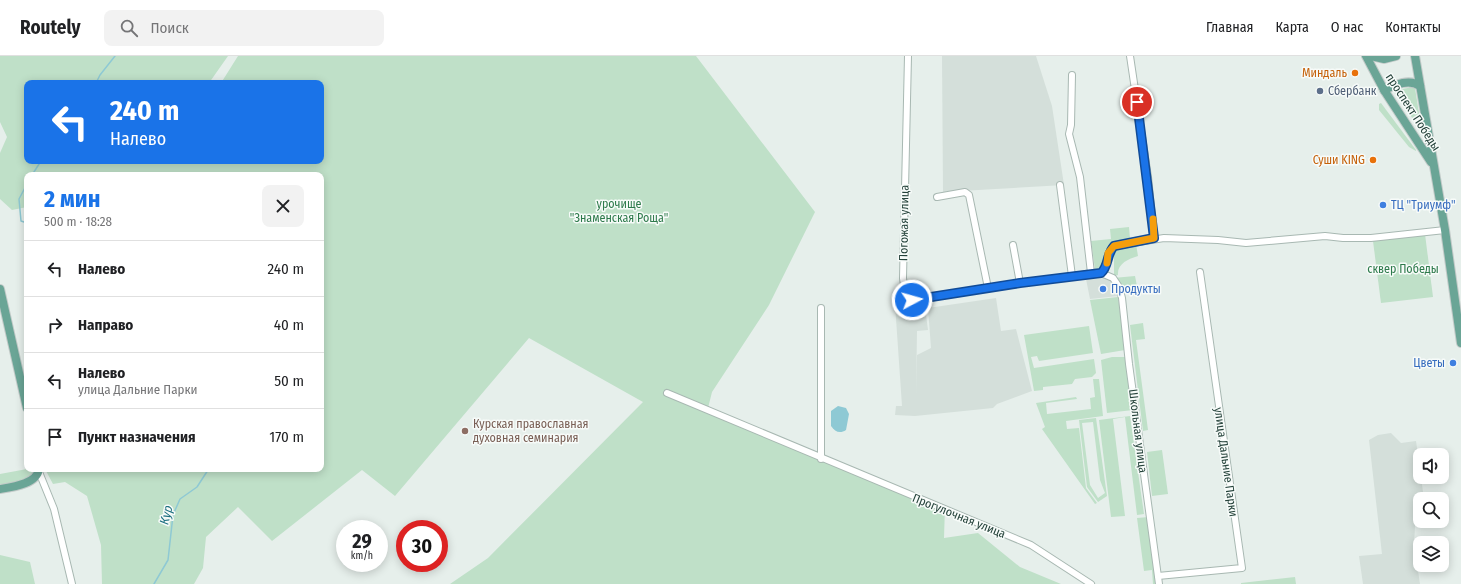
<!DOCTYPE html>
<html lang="ru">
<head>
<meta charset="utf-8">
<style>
	body { margin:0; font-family:"Fira Sans Condensed",sans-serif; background:#f2f2f2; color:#202124; height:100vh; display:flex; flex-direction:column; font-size:15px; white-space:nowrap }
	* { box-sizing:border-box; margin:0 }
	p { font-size:13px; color:#757577 }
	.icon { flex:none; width:22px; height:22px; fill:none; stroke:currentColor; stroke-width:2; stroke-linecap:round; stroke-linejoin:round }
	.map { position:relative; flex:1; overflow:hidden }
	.sheet { position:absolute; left:24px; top:116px; width:300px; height:300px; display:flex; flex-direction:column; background:#fff; border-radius:8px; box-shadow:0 2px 10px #0003 }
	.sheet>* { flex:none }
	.banner { position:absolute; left:24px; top:24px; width:300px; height:84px; border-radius:8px; box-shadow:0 2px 10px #0003; background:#1a73e8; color:#fff; overflow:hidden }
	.tools { position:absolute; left:1413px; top:392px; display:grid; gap:8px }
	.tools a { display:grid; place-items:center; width:36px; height:36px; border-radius:8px; background:#fff; box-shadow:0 2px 10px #0003; font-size:20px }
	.speed { position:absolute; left:336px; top:464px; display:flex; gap:8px; font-size:20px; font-weight:700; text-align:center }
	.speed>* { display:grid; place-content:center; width:52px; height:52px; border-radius:50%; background:#fff; box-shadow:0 2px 10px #0003; line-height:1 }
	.speed small { font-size:10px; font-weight:400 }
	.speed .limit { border:6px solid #d22; background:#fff; color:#111 }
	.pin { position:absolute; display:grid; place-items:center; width:34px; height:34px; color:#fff; margin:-17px; border:2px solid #fff; border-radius:50%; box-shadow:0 1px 4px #0007 }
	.me { position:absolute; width:44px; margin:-22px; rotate:84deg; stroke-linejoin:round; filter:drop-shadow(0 0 3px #0008) }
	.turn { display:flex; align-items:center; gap:14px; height:84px; padding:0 20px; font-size:18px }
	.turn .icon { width:52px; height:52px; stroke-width:2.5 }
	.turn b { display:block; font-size:28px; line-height:34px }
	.round { display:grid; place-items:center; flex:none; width:42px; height:42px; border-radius:8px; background:#f2f2f2 }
	.headline { display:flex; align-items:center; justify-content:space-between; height:68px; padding:0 20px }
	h1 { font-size:24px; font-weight:700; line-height:30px; color:#1a73e8 }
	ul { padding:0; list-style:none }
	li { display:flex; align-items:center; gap:12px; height:56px; padding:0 20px; border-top:1px solid #e0e0e0 }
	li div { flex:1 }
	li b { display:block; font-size:15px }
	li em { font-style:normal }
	header { display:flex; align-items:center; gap:24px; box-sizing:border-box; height:56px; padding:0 20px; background:#fff; border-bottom:1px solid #e0e0e0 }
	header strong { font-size:19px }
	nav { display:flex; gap:22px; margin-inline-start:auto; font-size:14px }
	.search { width:280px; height:36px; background:#f2f2f2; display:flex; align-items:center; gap:10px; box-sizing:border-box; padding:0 14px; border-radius:8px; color:#757577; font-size:15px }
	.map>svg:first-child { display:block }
</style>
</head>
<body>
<header>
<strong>Routely</strong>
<div class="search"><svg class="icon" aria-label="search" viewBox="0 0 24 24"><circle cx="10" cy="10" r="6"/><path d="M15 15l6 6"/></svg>Поиск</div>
<nav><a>Главная</a><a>Карта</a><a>О нас</a><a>Контакты</a></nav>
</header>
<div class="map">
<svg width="1461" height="528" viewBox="0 0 1461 528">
	<rect width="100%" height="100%" fill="#e6efeb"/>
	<g fill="#d4dfda">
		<path d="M 942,0 L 1036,0 L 1052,50 L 1064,129 L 943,136 Z"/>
		<path d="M 1104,222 L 1114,226 L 1118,240 L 1090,243 L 1086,223 Z"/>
		<path d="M 996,242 L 1001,275 L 1016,273 L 1032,335 L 997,348 L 993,352 L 915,360 L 895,359 L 896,350 L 902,350 L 895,248 L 924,244 L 928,274 L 917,275 L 916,339 L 917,299 L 931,292 L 928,252 Z"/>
		<path d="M 1391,377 L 1401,387 L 1416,385 L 1424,443 L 1420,443 L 1420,465 L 1427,465 L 1427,468 L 1415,470 L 1414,488 L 1420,528 L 1363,528 L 1359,500 L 1382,498 L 1369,384 L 1378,379 Z"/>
	</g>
	<g fill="#bfe0c8" fill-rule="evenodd">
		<path d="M 0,0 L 228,0 L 209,27 L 27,27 L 27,105 L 321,105 L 321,27 L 221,27 L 238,0 L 696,0 L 815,156 L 769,249 L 712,336 L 708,352 L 945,451 L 944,482 L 978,477 L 1020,511 L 1061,528 L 450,528 L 488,502 L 643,346 L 529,282 L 395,440 L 362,414 L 272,485 L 238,451 L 206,481 L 203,512 L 194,528 L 102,528 L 101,489 L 87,440 L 65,426 L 53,428 L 45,413 L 321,413 L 321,119 L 27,119 L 27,151 L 12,154 L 0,143 L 0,97 L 7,81 L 0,66 Z"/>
		<path d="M 1413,31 L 1415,32 L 1422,76 L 1395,37 L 1397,34 Z"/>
		<path d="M 1381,47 L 1416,94 L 1416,95 L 1409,91 L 1379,54 L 1379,48 Z"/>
		<path d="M 1129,171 L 1130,183 C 1115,194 1103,183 1104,210 L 1101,212 L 1095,213 L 1091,185 L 1111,183 L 1110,173 Z"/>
		<path d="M 1425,178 L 1433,241 L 1381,247 L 1373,185 Z"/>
		<path d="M 1136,188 L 1138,200 C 1128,203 1117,208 1118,219 L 1114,220 L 1114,193 L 1116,191 Z"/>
		<path d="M 1135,220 L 1137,230 L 1139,232 L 1120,234 L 1113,222 Z"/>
		<path d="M 1118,241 L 1125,294 L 1101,298 L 1090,244 Z"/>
		<path d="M 1143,267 L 1145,283 L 1136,284 L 1148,374 L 1143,375 L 1130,269 Z"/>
		<path d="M 1089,270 L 1093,297 L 1039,305 L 1037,300 L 1031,301 L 1034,312 L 1094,303 L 1096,317 L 1092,321 L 1075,323 L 1072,328 L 1043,331 L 1043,334 L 1034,335 L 1024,279 Z"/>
		<path d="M 1112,301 L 1127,301 L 1133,354 L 1107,357 L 1101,304 Z"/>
		<path d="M 1093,323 L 1099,323 L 1103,360 L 1066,365 L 1067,373 L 1079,372 L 1086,432 L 1097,447 L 1095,448 L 1042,373 L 1045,371 L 1036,347 L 1076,341 L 1077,343 L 1046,347 L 1047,358 L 1091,353 L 1090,342 L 1095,341 Z"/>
		<path d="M 1130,360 L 1144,458 L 1137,459 L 1125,361 L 1113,363 L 1125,460 L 1111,461 L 1099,364 Z"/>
		<path d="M 1096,362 L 1107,440 L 1098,446 L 1087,431 L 1079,364 ZM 1093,366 L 1100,424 L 1105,437 L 1098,442 L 1090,429 L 1082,367 Z"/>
		<path d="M 1162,394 L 1168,438 L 1152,440 L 1147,396 Z"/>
		<path d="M 27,413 L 36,413 L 35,417 L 14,428 L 0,430 L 0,418 Z"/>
		<path d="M 1149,461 L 1159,528 L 1153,528 L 1152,514 L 1144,515 L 1137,462 Z"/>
		<path d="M 0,499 L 30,506 L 35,528 L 0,528 Z"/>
		<path d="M 1295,521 L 1296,528 L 1241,528 L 1241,527 Z"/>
	</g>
	<path fill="#8ec9d4" d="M 838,350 L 846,352 L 849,358 L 846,374 C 840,378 835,376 831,370 L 831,355 Z"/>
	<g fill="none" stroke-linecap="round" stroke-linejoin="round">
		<g stroke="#8ec9d4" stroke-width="1.5">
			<path d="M 96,27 L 100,19 L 115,0"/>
			<path d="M 32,119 L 41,105"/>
			<path d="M 27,128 L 19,143 L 21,165 L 27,167"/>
			<path d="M 154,528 L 168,504 L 173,459 L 180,443 L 197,431 L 208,414 L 218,413"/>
		</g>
		<g stroke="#a8b8b2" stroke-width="8">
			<g id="minor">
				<path d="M 908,0 L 903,222 L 905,237 L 912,244 L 916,244 L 988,232 L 1095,217 L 1101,217 L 1113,222 L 1119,231 L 1122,242 L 1129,308 L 1159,528"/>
				<path d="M 1130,0 L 1148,121 L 1154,182"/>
				<path d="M 1072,19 L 1071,69 L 1069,78 L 1080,121 L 1091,217"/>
				<path d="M 1060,129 L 1072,220"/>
				<path d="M 937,141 L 965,136 L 969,139 L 988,232"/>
				<path d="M 1013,189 L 1020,227"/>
				<path d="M 1101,217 C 1109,210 1106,199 1113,190 L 1164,182 L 1218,184 L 1246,187 L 1325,180 L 1343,182 L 1371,182 L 1445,174"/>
				<path d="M 821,252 L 821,403"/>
				<path d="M 667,337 L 1031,489 L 1091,528"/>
				<path d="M 39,416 L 54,453 L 72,528"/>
				<path d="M 1158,520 L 1242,512 L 1200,216"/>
			</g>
		</g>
		<g stroke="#c2cac8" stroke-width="10">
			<g id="major">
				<path d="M 1366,0 L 1384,34 L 1431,106"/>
				<path d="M 1371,0 L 1384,3 L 1396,0"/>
				<path d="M 1415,0 L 1445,174 L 1461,287"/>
				<path d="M 1384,34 C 1395,29 1409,22 1420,30"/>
				<path d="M 0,233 L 27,352"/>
				<path d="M 0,433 C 12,431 37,428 39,413"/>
			</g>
		</g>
		<use href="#minor" stroke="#fff" stroke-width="6"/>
		<use href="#major" stroke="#6aa596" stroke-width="8"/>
	</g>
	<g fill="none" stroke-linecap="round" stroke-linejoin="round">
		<g stroke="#114b97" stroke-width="10">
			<path id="route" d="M 912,244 L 1020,227 L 1101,217 C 1109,210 1106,199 1114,190 L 1154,182 L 1137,46"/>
		</g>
		<use href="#route" stroke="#1a73e8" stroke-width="7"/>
		<path stroke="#f59e0b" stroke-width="7" d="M 1107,207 L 1108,197 L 1114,190 L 1154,182 L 1153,163"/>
	</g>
	<g fill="#e8710a" stroke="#f7fbf9" stroke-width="1.5">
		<circle cx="1355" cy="17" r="4"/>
		<circle cx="1373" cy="104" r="4"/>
	</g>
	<circle fill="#5c6f8a" stroke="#f7fbf9" stroke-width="1.5" cx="1320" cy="35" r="4"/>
	<g fill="#3f7fe0" stroke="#f7fbf9" stroke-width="1.5">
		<circle cx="1383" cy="149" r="4"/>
		<circle cx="1103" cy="233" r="4"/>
		<circle cx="1453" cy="307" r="4"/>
	</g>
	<circle fill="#8d6e63" stroke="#f7fbf9" stroke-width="1.5" cx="465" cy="375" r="4"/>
	<g text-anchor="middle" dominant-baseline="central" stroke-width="3" stroke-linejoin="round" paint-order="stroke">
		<g font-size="12" fill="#c56008" stroke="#f7fbf9" text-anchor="end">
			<text x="1347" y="17">Миндаль</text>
			<text x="1365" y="104">Суши KING</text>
		</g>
		<g font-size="12" fill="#4e5e75" stroke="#f7fbf9" text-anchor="start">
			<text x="1328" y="35">Сбербанк</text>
		</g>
		<g font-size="12" fill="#24423a" stroke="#f7fbf9">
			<text transform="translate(1413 56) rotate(57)">проспект Победы</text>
			<text transform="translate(904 167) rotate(-89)">Погожая улица</text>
			<text transform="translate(1138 375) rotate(83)">Школьная улица</text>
			<text transform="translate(1226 406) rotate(82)">улица Дальние Парки</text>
			<text transform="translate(959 460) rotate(22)">Прогулочная улица</text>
		</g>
		<g font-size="12" fill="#2d7a4b" stroke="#f7fbf9">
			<text x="619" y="148">урочище<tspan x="619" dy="14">"Знаменская Роща"</tspan></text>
			<text x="1403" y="213">сквер Победы</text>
		</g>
		<g font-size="12" fill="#366cbe" stroke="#f7fbf9" text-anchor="start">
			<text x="1391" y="149">ТЦ "Триумф"</text>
			<text x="1111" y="233">Продукты</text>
			<text x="1445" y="307" text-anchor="end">Цветы</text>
		</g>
		<g font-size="12" fill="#785e54" stroke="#f7fbf9" text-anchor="start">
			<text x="473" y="368">Курская православная<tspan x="473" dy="14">духовная семинария</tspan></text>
		</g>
		<g font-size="13" font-style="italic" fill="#1c6f80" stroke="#f7fbf9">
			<text transform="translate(166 459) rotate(-76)">Кур</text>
		</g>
	</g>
</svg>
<div class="tools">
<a><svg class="icon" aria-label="sound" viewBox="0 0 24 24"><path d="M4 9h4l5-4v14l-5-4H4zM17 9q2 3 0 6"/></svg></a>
<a><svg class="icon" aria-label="search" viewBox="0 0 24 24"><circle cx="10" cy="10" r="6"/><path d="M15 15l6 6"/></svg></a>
<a><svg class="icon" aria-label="layers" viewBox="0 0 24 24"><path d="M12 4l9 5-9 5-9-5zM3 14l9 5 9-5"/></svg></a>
</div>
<div class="speed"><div>29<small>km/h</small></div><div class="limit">30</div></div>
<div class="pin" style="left:1137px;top:46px;background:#d93025"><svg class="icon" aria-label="arrive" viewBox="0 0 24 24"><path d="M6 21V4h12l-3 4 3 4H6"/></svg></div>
<svg class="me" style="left:912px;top:244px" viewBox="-20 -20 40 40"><circle r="17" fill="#1a73e8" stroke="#fff" stroke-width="3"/><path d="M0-11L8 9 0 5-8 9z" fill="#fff"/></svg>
<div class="banner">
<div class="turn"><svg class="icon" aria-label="left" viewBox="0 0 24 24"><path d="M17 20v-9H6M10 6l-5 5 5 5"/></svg><div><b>240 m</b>Налево</div></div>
</div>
<section class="sheet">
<div class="headline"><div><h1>2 мин</h1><p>500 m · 18:28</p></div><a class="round"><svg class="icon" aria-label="close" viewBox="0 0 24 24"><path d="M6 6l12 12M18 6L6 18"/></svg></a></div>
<ul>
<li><svg class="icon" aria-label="left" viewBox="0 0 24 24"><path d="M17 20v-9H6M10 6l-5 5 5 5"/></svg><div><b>Налево</b></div><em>240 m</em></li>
<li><svg class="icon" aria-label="right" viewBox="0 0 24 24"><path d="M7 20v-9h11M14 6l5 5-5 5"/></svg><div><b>Направо</b></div><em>40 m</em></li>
<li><svg class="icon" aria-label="left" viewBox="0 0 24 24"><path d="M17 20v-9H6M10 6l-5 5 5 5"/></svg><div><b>Налево</b><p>улица Дальние Парки</p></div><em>50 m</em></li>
<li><svg class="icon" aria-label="arrive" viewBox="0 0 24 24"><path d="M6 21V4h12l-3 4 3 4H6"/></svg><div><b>Пункт назначения</b></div><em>170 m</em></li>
</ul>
</section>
</div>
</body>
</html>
